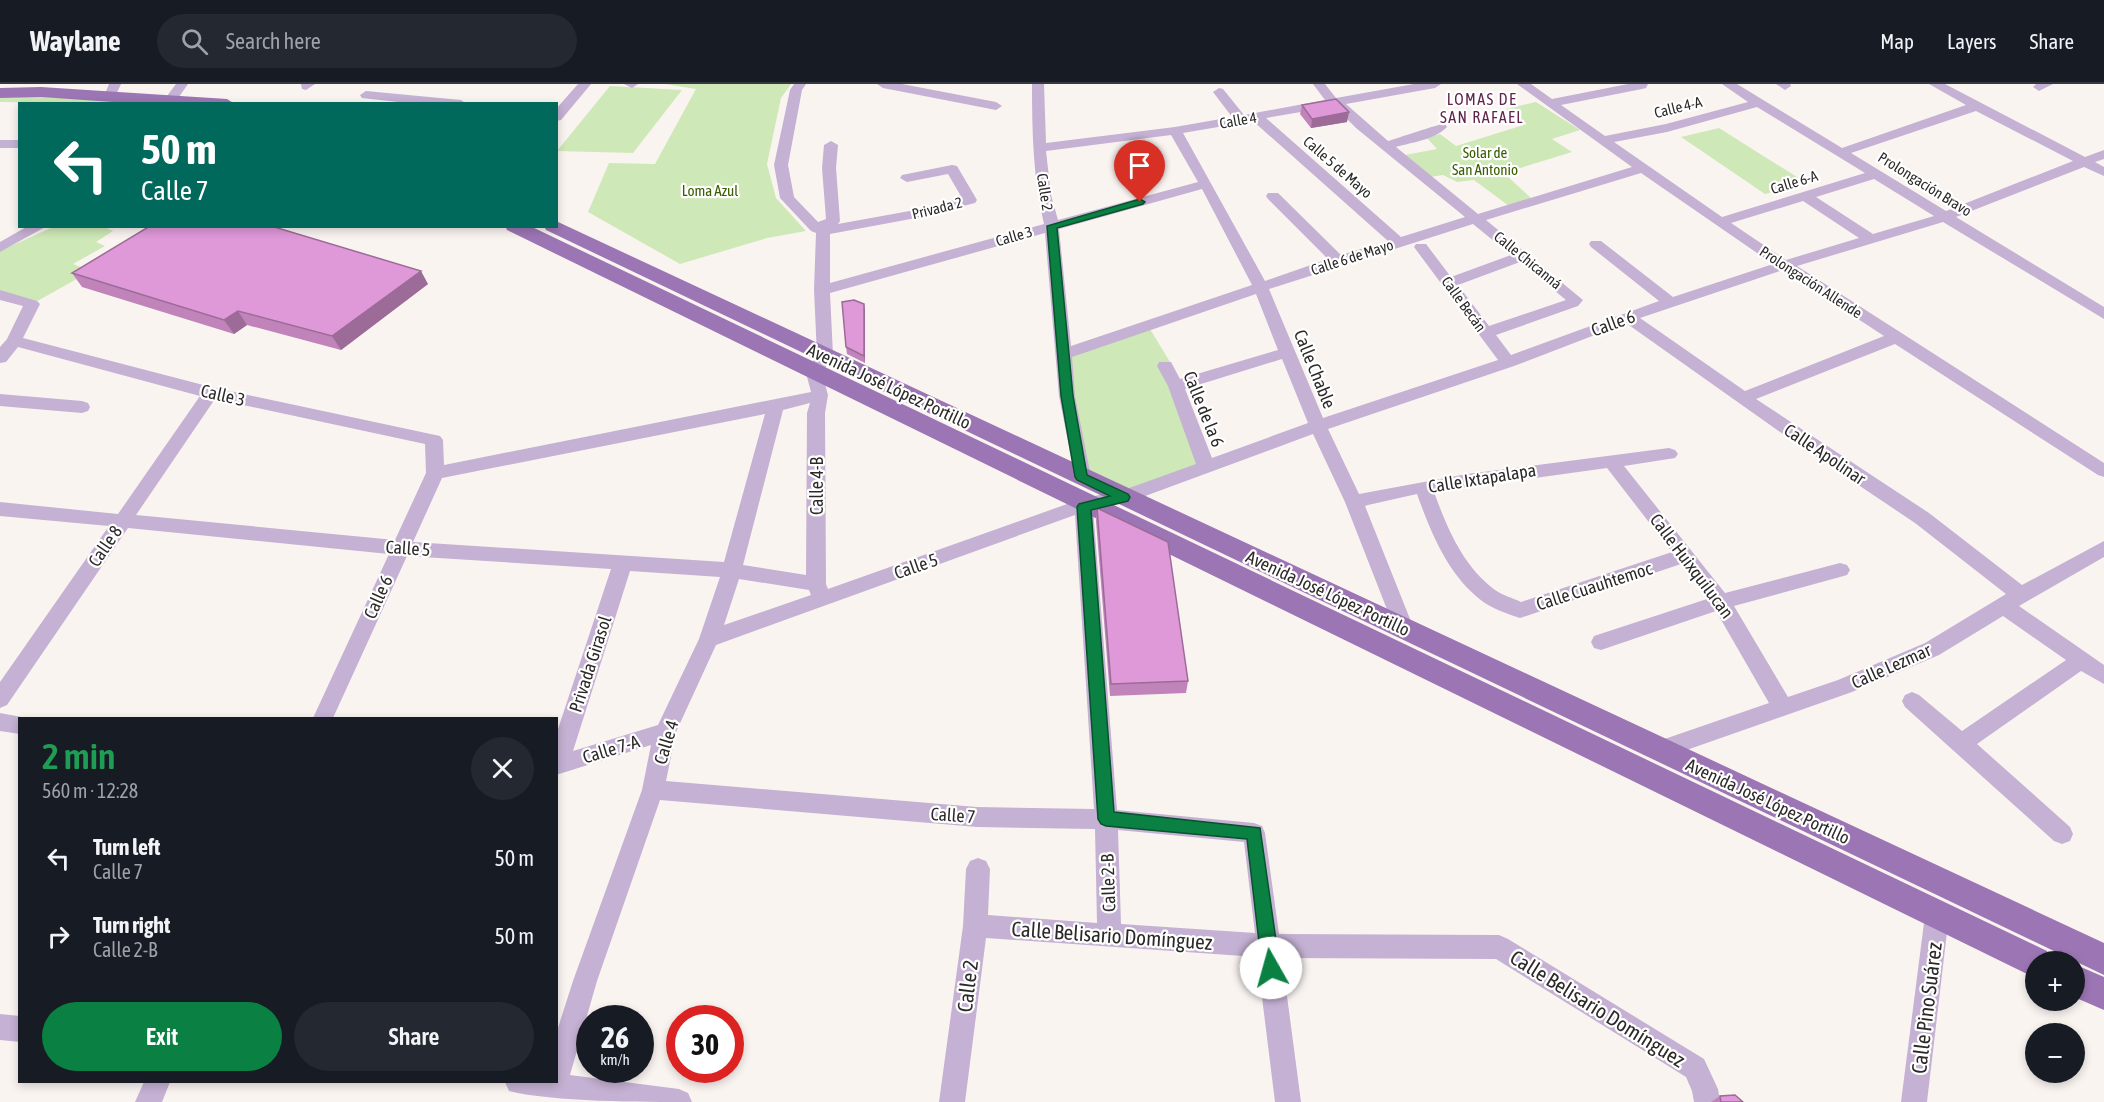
<!DOCTYPE html>
<html lang="en">
<head>
<meta charset="utf-8">
<style>
	body { margin:0; font-family:"Asap Condensed",sans-serif; background:#242831; color:#f1f3f6; height:100vh; display:flex; flex-direction:column; font-size:22px; white-space:nowrap }
	* { box-sizing:border-box; margin:0 }
	p { font-size:20px; color:#9ea1a6 }
	.icon { flex:none; width:33px; height:33px; fill:none; stroke:currentColor; stroke-width:2; stroke-linecap:round; stroke-linejoin:round }
	.map { position:relative; flex:1; overflow:hidden }
	.panel { position:absolute; left:18px; top:633px; width:540px; height:366px; display:flex; flex-direction:column; background:#171b24; border-radius:0px; box-shadow:0 3px 9px #0003 }
	.panel>* { flex:none }
	.top-card { position:absolute; left:18px; top:18px; width:540px; height:126px; border-radius:0px; box-shadow:0 3px 9px #0003; background:#00695c; color:#fff; overflow:hidden }
	.controls { position:absolute; left:2025px; top:867px; display:grid; gap:12px }
	.controls a { display:grid; place-items:center; width:60px; height:60px; border-radius:50%; background:#171b24; box-shadow:0 3px 9px #0003; font-size:30px }
	.speed { position:absolute; left:576px; top:921px; display:flex; gap:12px; font-size:30px; font-weight:700; text-align:center }
	.speed>* { display:grid; place-content:center; width:78px; height:78px; border-radius:50%; background:#171b24; box-shadow:0 3px 9px #0003; line-height:1 }
	.speed small { font-size:15px; font-weight:400 }
	.speed .limit { border:9px solid #d22; background:#fff; color:#111 }
	.pin { position:absolute; display:grid; place-items:center; width:51px; height:51px; color:#fff; margin:-62px -26px; border-radius:50% 50% 50% 0; rotate:-45deg; box-shadow:0 0 6px #0007 }
	.pin .icon { rotate:45deg }
	.me { position:absolute; width:66px; margin:-33px; rotate:353deg; stroke-linejoin:round; filter:drop-shadow(0 0 4px #0008) }
	.turn { display:flex; align-items:center; gap:21px; height:126px; padding:0 24px; font-size:27px }
	.turn .icon { width:78px; height:78px; stroke-width:2.5 }
	.turn b { display:block; font-size:42px; line-height:51px }
	.round { display:grid; place-items:center; flex:none; width:63px; height:63px; border-radius:32px; background:#242831 }
	.headline { display:flex; align-items:center; justify-content:space-between; height:102px; padding:0 24px }
	h1 { font-size:36px; font-weight:600; line-height:45px; color:#1e9e55 }
	.action { display:flex; gap:12px; margin-top:auto; padding:12px 24px }
	.action a { flex:1; height:69px; border-radius:36px; background:#0b8043; color:#fff; font-size:24px; font-weight:600; line-height:69px; text-align:center }
	.action a+a { background:#242831; color:#f1f3f6 }
	ul { padding:0; list-style:none }
	li { display:flex; align-items:center; gap:18px; height:78px; padding:0 24px }
	li div { flex:1 }
	li b { display:block; font-size:22px }
	li em { font-style:normal }
	header { display:flex; align-items:center; gap:36px; box-sizing:border-box; height:84px; padding:0 30px; background:#171b24; border-bottom:2px solid #363941 }
	header strong { font-size:28px }
	nav { display:flex; gap:33px; margin-inline-start:auto; font-size:21px }
	.search { width:420px; height:54px; background:#242831; display:flex; align-items:center; gap:15px; box-sizing:border-box; padding:0 21px; border-radius:33px; color:#9ea1a6; font-size:22px }
	.map>svg:first-child { display:block }
</style>
</head>
<body>
<header>
<strong>Waylane</strong>
<div class="search"><svg class="icon" aria-label="search" viewBox="0 0 24 24"><circle cx="10" cy="10" r="6"/><path d="M15 15l6 6"/></svg>Search here</div>
<nav><a>Map</a><a>Layers</a><a>Share</a></nav>
</header>
<div class="map">
<svg width="2104" height="1018" viewBox="0 0 2104 1018">
	<rect width="100%" height="100%" fill="#faf4f1"/>
	<g fill="#cee8b7">
		<path d="M 665,0 L 791,0 L 781,14 L 767,80 L 776,114 L 806,147 L 767,154 L 680,180 L 588,128 L 609,79 L 655,80 L 696,5 Z"/>
		<path d="M 610,2 L 682,6 L 633,69 L 557,67 Z"/>
		<path d="M 40,10 L 154,20 L 0,18 L 0,11 Z"/>
		<path d="M 1536,18 L 1580,46 L 1552,55 L 1572,68 L 1504,89 L 1532,115 L 1509,122 L 1474,96 L 1457,98 L 1443,91 L 1430,93 L 1405,71 L 1437,65 L 1427,54 L 1440,50 L 1456,62 L 1527,40 L 1506,25 Z"/>
		<path d="M 1719,44 L 1808,100 L 1765,110 L 1681,53 Z"/>
		<path d="M 53,143 L 105,143 L 113,147 L 96,158 L 105,162 L 73,180 L 91,187 L 32,220 L 0,211 L 0,167 Z"/>
		<path d="M 1150,245 L 1170,278 L 1166,279 L 1206,383 L 1124,413 L 1082,393 L 1067,271 Z"/>
	</g>
	<g fill="none" stroke-linecap="round" stroke-linejoin="round">
		<g fill="#c5b1d3" fill-rule="evenodd">
			<path d="M 109,0 L 121,0 L 114,15 L 110,16 L 104,12 Z"/>
			<path d="M 176,0 L 188,0 L 174,20 L 161,20 Z"/>
			<path d="M 301,0 L 315,0 L 306,6 L 302,5 Z"/>
			<path d="M 578,0 L 591,0 L 561,36 L 556,37 L 556,25 Z"/>
			<path d="M 624,0 L 638,0 L 632,4 Z"/>
			<path d="M 794,0 L 806,0 L 802,6 L 788,81 L 794,113 L 818,138 L 826,135 L 822,84 L 824,61 L 831,57 L 838,61 L 836,84 L 840,137 L 838,140 L 915,126 L 962,114 L 948,90 L 907,98 L 900,94 L 902,91 L 952,81 L 957,82 L 977,116 L 975,119 L 916,134 L 830,150 L 830,199 L 1044,140 C 1033,94 1032,48 1032,0 L 1044,0 L 1046,59 L 1175,43 L 1232,33 L 1213,8 L 1219,4 L 1223,5 L 1244,31 L 1325,16 L 1313,0 L 1325,0 L 1336,14 L 1414,0 L 1441,0 L 1435,4 L 1346,20 L 1388,57 C 1398,54 1441,39 1445,40 L 1447,43 C 1434,56 1413,58 1396,63 L 1478,130 L 1632,83 L 1517,0 L 1531,0 L 1552,15 L 1628,0 L 1648,0 L 1646,4 L 1642,5 L 1561,21 L 1605,52 L 1666,40 L 1748,18 L 1722,0 L 1737,0 L 1842,64 L 1966,21 L 1929,0 L 1945,0 L 2085,73 L 2104,66 L 2104,75 L 2095,78 L 2104,83 L 2104,92 L 2084,83 L 1956,133 L 2104,223 L 2104,235 L 1943,138 L 1797,182 L 2104,379 L 2104,393 L 2098,391 L 1895,260 L 1756,315 L 1929,429 L 2022,501 L 2104,457 L 2104,473 L 2019,522 L 2104,581 L 2104,600 L 2081,587 L 1977,660 L 2070,743 L 2073,750 L 2070,757 L 2062,760 L 2054,757 L 1905,623 L 1902,617 L 1905,611 L 1912,608 L 1919,611 L 1962,647 L 2066,576 L 2003,532 L 1939,571 L 1852,608 L 1661,675 L 1653,673 L 1650,666 L 1653,659 L 1769,619 L 1716,527 L 1601,566 L 1594,564 L 1591,558 L 1594,552 L 1707,515 L 1681,480 L 1520,534 C 1508,530 1491,524 1482,517 C 1448,491 1431,449 1417,410 L 1368,421 L 1365,422 L 1414,545 L 1411,551 L 1404,553 L 1397,551 L 1345,418 L 1313,350 L 1129,418 L 1093,425 L 1117,726 L 1254,739 L 1262,742 L 1265,749 L 1279,850 L 1499,851 L 1508,855 L 1704,975 L 1718,1005 L 1720,1018 L 1694,1018 L 1692,1007 L 1686,993 L 1496,875 L 1282,874 L 1301,1018 L 1275,1018 L 1257,873 L 986,854 L 965,1018 L 939,1018 L 963,842 L 966,785 L 970,777 L 978,774 L 986,777 L 990,785 L 988,831 L 1097,839 L 1095,745 L 977,743 L 660,716 L 597,897 L 570,991 L 679,1005 L 688,1009 L 692,1018 C 643,1018 552,1018 509,1007 L 505,998 L 556,998 L 556,950 L 573,897 L 642,706 L 651,661 L 556,691 L 556,651 L 611,485 L 407,472 L 333,634 L 313,634 L 389,470 L 128,444 L 7,621 L 0,624 L 0,598 L 109,442 L 0,432 L 0,418 L 118,430 L 200,312 L 18,263 L 6,278 L 0,279 L 0,263 L 7,255 L 23,222 L 0,216 L 0,206 L 37,217 L 40,220 L 23,254 L 211,303 L 440,352 L 443,356 L 444,381 L 811,308 L 806,289 L 817,271 L 814,206 L 816,149 L 811,147 L 780,114 L 774,81 L 790,6 ZM 1330,23 L 1335,23 L 1356,44 L 1465,133 L 1401,153 L 1266,34 ZM 1757,23 L 1865,89 L 1722,133 L 1614,58 L 1667,48 ZM 1976,27 L 2073,77 L 1946,127 L 1851,69 ZM 1253,37 L 1388,157 L 1341,171 L 1278,109 L 1268,109 L 1266,112 L 1268,115 L 1328,175 L 1265,197 L 1183,49 ZM 1171,51 L 1198,98 L 1058,136 L 1051,111 L 1046,67 ZM 1641,89 L 1773,180 L 1673,213 L 1601,157 L 1591,157 L 1589,160 L 1591,163 L 1659,217 L 1511,271 L 1496,251 L 1578,222 L 1583,216 L 1486,136 ZM 1874,95 L 1934,132 L 1873,150 L 1816,113 ZM 1202,105 L 1252,201 L 1071,262 L 1059,145 ZM 1803,117 L 1859,154 L 1786,176 L 1731,139 ZM 1473,140 L 1511,171 L 1451,193 L 1426,160 L 1416,160 L 1414,163 L 1498,276 L 1323,334 L 1269,205 ZM 1045,149 L 1059,312 L 1076,398 L 1082,399 L 1088,398 L 1091,393 L 1075,312 L 1072,273 L 1256,210 L 1278,266 L 1180,295 L 1171,278 L 1159,278 L 1157,282 L 1168,302 L 1196,380 L 1121,407 L 1084,414 L 828,505 L 826,500 L 825,329 L 828,311 L 822,289 L 833,271 L 830,209 ZM 1520,178 L 1566,216 L 1489,242 L 1458,201 ZM 1783,186 L 1884,252 L 1745,307 L 1640,234 ZM 1626,239 L 1790,355 L 1915,439 L 2006,510 L 1925,559 L 1838,596 L 1788,613 L 1734,522 L 1840,493 L 1847,491 L 1850,486 L 1847,481 L 1840,479 L 1725,509 L 1624,382 L 1675,374 L 1678,370 L 1675,366 L 1669,364 L 1467,390 L 1359,410 L 1328,345 L 1514,282 ZM 1282,275 L 1308,339 L 1212,374 L 1185,305 ZM 215,315 L 425,360 L 426,389 L 395,456 L 136,431 ZM 810,319 L 807,329 L 806,491 L 743,481 L 783,326 ZM 765,330 L 724,478 L 413,458 L 442,394 ZM 1607,384 L 1672,468 L 1521,518 C 1513,514 1502,511 1495,506 C 1463,482 1447,444 1434,408 ZM 1075,431 L 1094,725 L 977,723 L 666,697 L 676,648 L 716,561 ZM 630,487 L 720,493 L 699,555 L 658,641 L 573,667 ZM 739,495 L 809,506 L 811,511 L 724,541 ZM 1118,746 L 1244,758 L 1255,849 L 1121,840 Z"/>
			<path d="M 877,0 L 902,0 L 996,18 L 1002,22 L 996,26 L 883,4 Z"/>
			<path d="M 1776,0 L 1790,0 L 1791,2 L 1785,6 Z"/>
			<path d="M 2036,0 L 2053,0 L 2039,7 L 2033,3 Z"/>
			<path d="M 366,7 L 461,16 L 467,20 L 416,20 L 362,14 L 360,11 Z"/>
			<rect x="0" y="56" width="20" height="8"/>
			<path d="M 28,142 L 47,142 L 0,168 L 0,158 Z"/>
			<path d="M 0,310 L 82,317 L 88,319 L 90,323 L 88,327 L 82,329 L 0,322 Z"/>
			<path d="M 0,629 L 27,634 L 20,634 L 20,650 L 0,647 Z"/>
			<path d="M 1937,820 L 1945,823 L 1949,831 L 1927,1018 L 1901,1018 L 1925,831 L 1929,823 Z"/>
			<path d="M 0,930 L 20,932 L 20,958 L 0,956 Z"/>
			<path d="M 144,998 L 170,998 L 162,1018 L 135,1018 Z"/>
		</g>
		<g fill="#9c76b4" fill-rule="evenodd">
			<path d="M 41,3 L 227,15 L 235,20 L 142,20 L 41,13 L 0,14 L 0,4 Z"/>
			<path d="M 556,137 L 2104,859 L 2104,891 L 546,146 L 544,142 L 556,142 Z"/>
			<path d="M 505,142 L 530,142 L 2047,867 L 2052,878 L 2036,878 L 2036,894 L 2025,889 L 507,146 Z"/>
			<path d="M 2074,880 L 2104,893 L 2104,926 L 2074,913 Z"/>
		</g>
	</g>
	<g fill="#c084bb">
		<path d="M 1302,21 L 1347,38 L 1311,44 L 1300,30 Z"/>
		<path d="M 72,189 L 428,200 L 341,266 L 247,241 L 234,250 L 82,203 Z"/>
		<path d="M 865,227 L 865,279 L 847,270 L 846,263 Z"/>
		<path d="M 1097,424 L 1188,597 L 1186,609 L 1110,612 L 1096,437 Z"/>
		<path d="M 1720,1012 L 1743,1018 L 1711,1018 Z"/>
	</g>
	<g fill="#9c6b98">
		<path d="M 1349,28 L 1347,38 L 1311,44 L 1312,35 Z"/>
		<path d="M 421,187 L 428,200 L 341,266 L 332,252 Z"/>
		<path d="M 864,220 L 865,227 L 865,279 L 864,272 Z"/>
		<path d="M 238,227 L 247,241 L 234,250 L 224,236 Z"/>
	</g>
	<g fill="#df99d9" stroke="#9c6b98" stroke-width="1.5">
		<path d="M 1336,15 L 1349,28 L 1312,35 L 1302,21 Z"/>
		<path d="M 150,142 L 271,142 L 421,187 L 332,252 L 238,227 L 224,236 L 72,189 Z"/>
		<path d="M 854,216 L 864,220 L 864,272 L 846,263 L 842,218 Z"/>
		<path d="M 1097,424 L 1168,458 L 1188,597 L 1111,600 Z"/>
		<path d="M 1735,1011 L 1743,1018 L 1721,1018 L 1720,1012 Z"/>
	</g>
	<path fill="#0b8043" stroke="#07532c" stroke-width="1.5" d="M 1140,115 L 1145,118 L 1143,120 L 1057,144 L 1073,312 L 1087,391 L 1128,410 L 1130,413 L 1128,417 L 1091,426 L 1114,728 L 1260,744 L 1280,884 L 1277,890 L 1271,892 L 1265,890 L 1262,884 L 1247,755 L 1106,742 L 1101,740 L 1098,735 L 1077,423 L 1079,420 L 1110,412 L 1077,396 L 1075,393 L 1061,312 L 1047,142 Z"/>
	<g text-anchor="middle" dominant-baseline="central" stroke-width="4.5" stroke-linejoin="round" paint-order="stroke">
		<g font-size="15" fill="#2c2a29" stroke="#fff">
			<text transform="translate(1678 23) rotate(-14)">Calle 4-A</text>
			<text transform="translate(1238 36) rotate(-10)">Calle 4</text>
			<text transform="translate(1338 83) rotate(41)">Calle 5 de Mayo</text>
			<text transform="translate(1794 98) rotate(-17)">Calle 6-A</text>
			<text transform="translate(1925 100) rotate(32)">Prolongación Bravo</text>
			<text transform="translate(1045 108) rotate(81)">Calle 2</text>
			<text transform="translate(937 124) rotate(-14)">Privada 2</text>
			<text transform="translate(1014 152) rotate(-16)">Calle 3</text>
			<text transform="translate(1352 173) rotate(-18)">Calle 6 de Mayo</text>
			<text transform="translate(1528 176) rotate(39)">Calle Chicanná</text>
			<text transform="translate(1811 198) rotate(33)">Prolongación Allende</text>
			<text transform="translate(1464 220) rotate(54)">Calle Becán</text>
		</g>
		<g font-size="15" fill="#395d00" stroke="#fff">
			<text x="1485" y="68">Solar de<tspan x="1485" dy="17">San Antonio</tspan></text>
			<text x="710" y="106">Loma Azul</text>
		</g>
		<g font-size="16" letter-spacing="1.5" fill="#61254c" stroke="#fff">
			<text x="1482" y="15">LOMAS DE<tspan x="1482" dy="18">SAN RAFAEL</tspan></text>
		</g>
		<g font-size="18" fill="#2c2a29" stroke="#fff">
			<text transform="translate(1613 239) rotate(-20)">Calle 6</text>
			<text transform="translate(1315 285) rotate(68)">Calle Chable</text>
			<text transform="translate(889 302) rotate(25)">Avenida José López Portillo</text>
			<text transform="translate(223 311) rotate(13)">Calle 3</text>
			<text transform="translate(1204 325) rotate(68)">Calle de la 6</text>
			<text transform="translate(1825 370) rotate(34)">Calle Apolinar</text>
			<text transform="translate(1482 394) rotate(-9)">Calle Ixtapalapa</text>
			<text transform="translate(816 402) rotate(-90)">Calle 4-B</text>
			<text transform="translate(105 462) rotate(-56)">Calle 8</text>
			<text transform="translate(408 464) rotate(4)">Calle 5</text>
			<text transform="translate(916 482) rotate(-19)">Calle 5</text>
			<text transform="translate(1692 482) rotate(53)">Calle Huixquilucan</text>
			<text transform="translate(1594 502) rotate(-18)">Calle Cuauhtemoc</text>
			<text transform="translate(1328 509) rotate(25)">Avenida José López Portillo</text>
			<text transform="translate(378 513) rotate(-66)">Calle 6</text>
			<text transform="translate(590 580) rotate(-72)">Privada Girasol</text>
			<text transform="translate(1891 582) rotate(-24)">Calle Lezmar</text>
			<text transform="translate(666 658) rotate(-73)">Calle 4</text>
			<text transform="translate(611 665) rotate(-17)">Calle 7-A</text>
			<text transform="translate(1768 717) rotate(25)">Avenida José López Portillo</text>
			<text transform="translate(953 731) rotate(4)">Calle 7</text>
			<text transform="translate(1108 799) rotate(-92)">Calle 2-B</text>
		</g>
		<g font-size="21" fill="#2c2a29" stroke="#fff">
			<text transform="translate(1112 851) rotate(4)">Calle Belisario Domínguez</text>
			<text transform="translate(967 902) rotate(-83)">Calle 2</text>
			<text transform="translate(1598 924) rotate(32)">Calle Belisario Domínguez</text>
			<text transform="translate(1926 924) rotate(-83)">Calle Pino Suárez</text>
		</g>
	</g>
</svg>
<div class="controls">
<a>+</a>
<a>−</a>
</div>
<div class="speed"><div>26<small>km/h</small></div><div class="limit">30</div></div>
<div class="pin" style="left:1140px;top:118px;background:#d93025"><svg class="icon" aria-label="arrive" viewBox="0 0 24 24"><path d="M6 21V4h12l-3 4 3 4H6"/></svg></div>
<svg class="me" style="left:1271px;top:884px" viewBox="-20 -20 40 40"><circle r="19" fill="#fff"/><path d="M0-13L10 11 0 6-10 11z" fill="#0b8043"/></svg>
<div class="top-card">
<div class="turn"><svg class="icon" aria-label="left" viewBox="0 0 24 24"><path d="M17 20v-9H6M10 6l-5 5 5 5"/></svg><div><b>50 m</b>Calle 7</div></div>
</div>
<section class="panel">
<div class="headline"><div><h1>2 min</h1><p>560 m · 12:28</p></div><a class="round"><svg class="icon" aria-label="close" viewBox="0 0 24 24"><path d="M6 6l12 12M18 6L6 18"/></svg></a></div>
<ul>
<li><svg class="icon" aria-label="left" viewBox="0 0 24 24"><path d="M17 20v-9H6M10 6l-5 5 5 5"/></svg><div><b>Turn left</b><p>Calle 7</p></div><em>50 m</em></li>
<li><svg class="icon" aria-label="right" viewBox="0 0 24 24"><path d="M7 20v-9h11M14 6l5 5-5 5"/></svg><div><b>Turn right</b><p>Calle 2-B</p></div><em>50 m</em></li>
</ul>
<div class="action"><a>Exit</a><a>Share</a></div>
</section>
</div>
</body>
</html>
